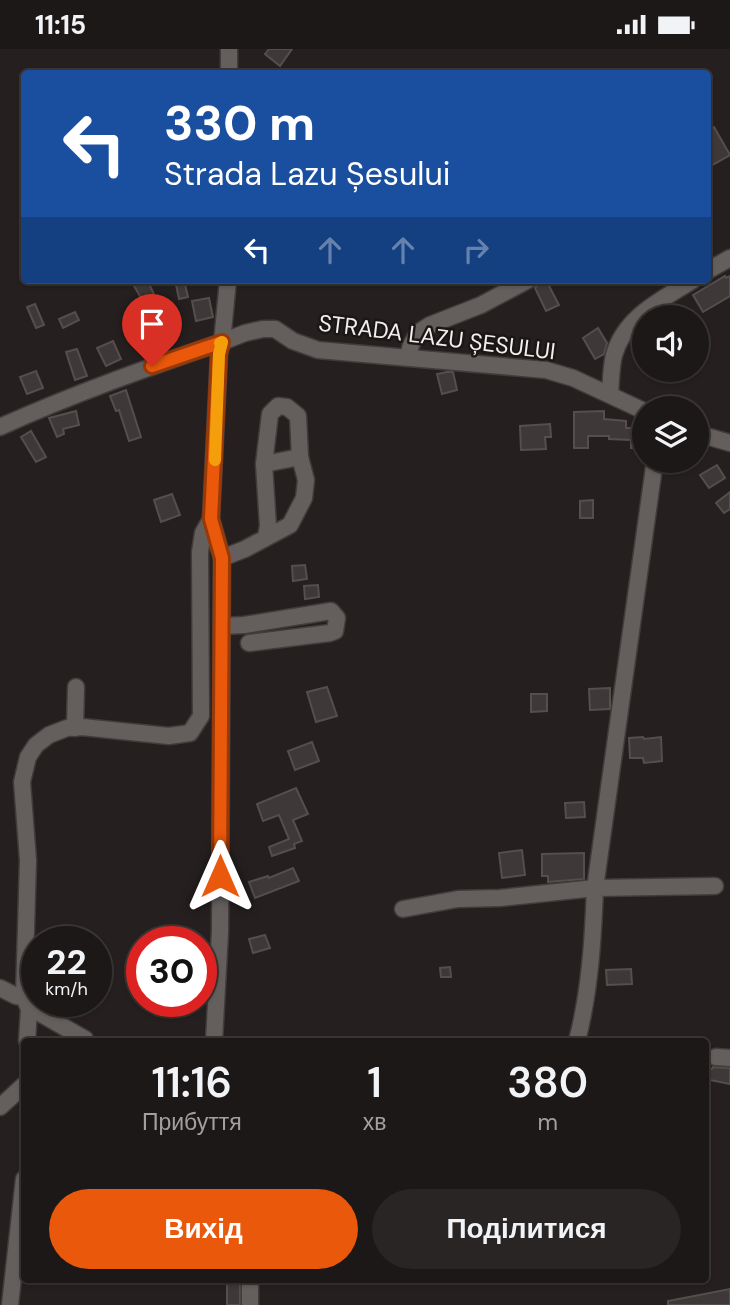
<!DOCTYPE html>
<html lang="uk">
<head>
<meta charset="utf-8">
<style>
	body { margin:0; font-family:"DM Sans",sans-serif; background:#292524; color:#f1f3f6; height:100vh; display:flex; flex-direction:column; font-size:26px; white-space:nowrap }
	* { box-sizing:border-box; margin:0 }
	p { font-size:23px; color:#a0a0a1 }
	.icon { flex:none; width:38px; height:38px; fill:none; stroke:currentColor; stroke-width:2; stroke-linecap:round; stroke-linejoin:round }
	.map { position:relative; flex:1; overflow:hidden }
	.panel { position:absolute; left:21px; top:989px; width:688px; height:245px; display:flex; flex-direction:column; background:#1c1817; border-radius:7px; box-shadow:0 2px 5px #0004,0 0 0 2px #3a3736 }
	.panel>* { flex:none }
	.banner { position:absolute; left:21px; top:21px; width:690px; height:214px; border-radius:7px; box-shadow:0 2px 5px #0004,0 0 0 2px #3a3736; background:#1a4fa0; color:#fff; overflow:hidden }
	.tools { position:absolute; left:632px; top:256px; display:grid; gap:14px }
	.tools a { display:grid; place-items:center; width:77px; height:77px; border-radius:50%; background:#1c1817; box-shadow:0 2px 5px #0004,0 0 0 2px #3a3736; font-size:35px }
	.speed { position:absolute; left:21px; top:877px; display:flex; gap:14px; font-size:35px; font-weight:700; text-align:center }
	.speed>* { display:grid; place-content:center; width:91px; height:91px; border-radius:50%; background:#1c1817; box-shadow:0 2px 5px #0004,0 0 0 2px #3a3736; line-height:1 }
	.speed small { font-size:18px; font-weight:400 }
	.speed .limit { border:10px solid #d22; background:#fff; color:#111 }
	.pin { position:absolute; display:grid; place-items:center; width:60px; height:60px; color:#fff; margin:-72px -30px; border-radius:50% 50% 50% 0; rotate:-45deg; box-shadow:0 0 7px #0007 }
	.pin .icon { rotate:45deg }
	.me { position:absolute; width:77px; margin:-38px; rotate:0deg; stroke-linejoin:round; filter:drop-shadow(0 0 5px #0008) }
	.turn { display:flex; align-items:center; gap:24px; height:147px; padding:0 28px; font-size:32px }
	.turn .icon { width:91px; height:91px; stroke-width:2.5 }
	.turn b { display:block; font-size:49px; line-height:60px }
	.lanes { display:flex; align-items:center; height:66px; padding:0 28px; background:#0003; justify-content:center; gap:35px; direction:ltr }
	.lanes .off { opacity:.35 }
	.eta { display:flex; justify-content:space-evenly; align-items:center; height:119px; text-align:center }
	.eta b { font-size:42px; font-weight:600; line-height:49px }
	.primary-button { display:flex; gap:14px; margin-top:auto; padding:14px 28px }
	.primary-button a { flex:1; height:80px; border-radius:42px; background:#ea580c; color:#fff; font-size:28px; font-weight:600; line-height:80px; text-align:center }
	.primary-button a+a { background:#292524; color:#f1f3f6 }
	.status { display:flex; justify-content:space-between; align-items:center; height:49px; padding:0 35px; background:#1c1817; direction:ltr }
	.status svg { height:19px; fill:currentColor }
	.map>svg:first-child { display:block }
</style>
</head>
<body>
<div class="status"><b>11:15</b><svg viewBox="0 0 49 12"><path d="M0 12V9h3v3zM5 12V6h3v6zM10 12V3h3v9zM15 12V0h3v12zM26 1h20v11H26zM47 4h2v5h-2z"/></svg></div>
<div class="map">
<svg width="730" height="1256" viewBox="0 0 730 1256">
	<rect width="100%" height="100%" fill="#25201f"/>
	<g fill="#3e3938" stroke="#544f4e" stroke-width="2">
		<path d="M 269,0 L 292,0 L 280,17 L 265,5 Z"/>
		<path d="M 714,78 L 730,106 L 707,119 L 707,82 Z"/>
		<path d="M 725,227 L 726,229 L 730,227 L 730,247 L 703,263 L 693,246 Z"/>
		<path d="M 141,231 L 147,231 L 154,245 L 142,251 L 133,235 Z"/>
		<path d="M 175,231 L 184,231 L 188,248 L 179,250 Z"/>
		<path d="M 542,231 L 546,231 L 559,256 L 546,262 L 535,239 Z"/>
		<path d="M 209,249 L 213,268 L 196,272 L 192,252 Z"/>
		<path d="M 35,255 L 44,276 L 36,279 L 27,258 Z"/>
		<path d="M 75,263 L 79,271 L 63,279 L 59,270 Z"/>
		<path d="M 598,279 L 607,294 L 604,305 L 595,310 L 583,289 Z"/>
		<path d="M 113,292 L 121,310 L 106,317 L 97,299 Z"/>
		<path d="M 77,300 L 87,327 L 75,331 L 66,303 Z"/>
		<path d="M 36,322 L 43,339 L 27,345 L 20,328 Z"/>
		<path d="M 447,323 L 453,323 L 457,341 L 442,345 L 437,325 Z"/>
		<path d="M 126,341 L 141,388 L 129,392 L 119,361 L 116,362 L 110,347 Z"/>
		<path d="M 76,362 L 79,376 L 63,380 L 64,385 L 57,388 L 49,369 Z"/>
		<path d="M 604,362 L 604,370 L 626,372 L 626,379 L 644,379 L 644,399 L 631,399 L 631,391 L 609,390 L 609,387 L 588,387 L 588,399 L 574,399 L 574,363 Z"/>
		<path d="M 550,375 L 551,388 L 545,388 L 546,400 L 521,401 L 520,377 Z"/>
		<path d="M 31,382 L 46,408 L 36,413 L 21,388 Z"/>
		<path d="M 717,416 L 725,429 L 709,439 L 700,426 Z"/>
		<path d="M 730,443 L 730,460 L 724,464 L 716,454 Z"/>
		<path d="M 172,445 L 180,466 L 161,473 L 154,451 Z"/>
		<path d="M 593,451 L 593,469 L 580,469 L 580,452 Z"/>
		<path d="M 305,516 L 307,530 L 293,532 L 292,517 Z"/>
		<path d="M 318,536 L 319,548 L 305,550 L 304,537 Z"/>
		<path d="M 327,638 L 337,667 L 316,673 L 307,643 Z"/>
		<path d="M 610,639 L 610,660 L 590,661 L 589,640 Z"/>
		<path d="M 531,645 L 547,645 L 547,662 L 531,663 Z"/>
		<path d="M 643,688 L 644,690 L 661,688 L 662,712 L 644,714 L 643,709 L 630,709 L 629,689 Z"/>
		<path d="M 312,693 L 319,712 L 295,721 L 288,702 Z"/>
		<path d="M 296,739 L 308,765 L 293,771 L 302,792 L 294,795 L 295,799 L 272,807 L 269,798 L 289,790 L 279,766 L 263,772 L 257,755 Z"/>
		<path d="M 584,753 L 585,768 L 566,769 L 565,754 Z"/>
		<path d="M 522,801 L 525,826 L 502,829 L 499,804 Z"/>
		<path d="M 584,804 L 584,830 L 548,833 L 548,827 L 542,827 L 542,805 Z"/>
		<path d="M 293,819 L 299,832 L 255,849 L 249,833 L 268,827 L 269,829 Z"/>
		<path d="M 265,886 L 270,899 L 253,904 L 249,890 Z"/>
		<path d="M 450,918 L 451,928 L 441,928 L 440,919 Z"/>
		<path d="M 631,920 L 632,935 L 607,936 L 606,921 Z"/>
		<path d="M 713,1018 L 730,1019 L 730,1035 L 705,1030 L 705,1019 L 712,1020 Z"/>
		<rect x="227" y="1234" width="13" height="22"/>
		<path d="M 730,1240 L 730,1256 L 668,1256 L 668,1252 Z"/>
	</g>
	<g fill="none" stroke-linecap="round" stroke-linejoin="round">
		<g stroke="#403c3b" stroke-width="19">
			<g id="minor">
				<path d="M 229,24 L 229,0"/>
				<path d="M 707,222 L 730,209"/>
				<path d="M 408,308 L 411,296 L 418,284 L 430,276 L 481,256 L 528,231"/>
				<path d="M 610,345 C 611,332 611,318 614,306 C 625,267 662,251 693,231"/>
				<path d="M 0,378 C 73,345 147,319 222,293 L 228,231"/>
				<path d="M 696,384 L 730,394"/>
				<path d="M 264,415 L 300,408"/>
				<path d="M 222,509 L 245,500 L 290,476 L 304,449 L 306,431 L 300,408 L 298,367 L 287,358 L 278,357 L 270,365 L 264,415 L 268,477 L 266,488"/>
				<path d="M 222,577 L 244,576 L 331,562 L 337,569 L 335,582 L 330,584 L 249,594"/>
				<path d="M 75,679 L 76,638"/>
				<path d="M 403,860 L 458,850 L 500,849 L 595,839 L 655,411"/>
				<path d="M 0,939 L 16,947 L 24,948"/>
				<path d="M 36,962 L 85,990"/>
				<path d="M 31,965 L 54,952"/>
				<path d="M 27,992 L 29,960 L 24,948 L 28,811 L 22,733 L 28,708 L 36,696 L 49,686 L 67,679 L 82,678 L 169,687 L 190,684 L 201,667 L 200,503 L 203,484 L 211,470"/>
				<path d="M 214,992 L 220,883 L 222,509 L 211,470 L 219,305 L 222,293 L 245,284 L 263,280 L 275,280 L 293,292 L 318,301 L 546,321 L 573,329 L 644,362"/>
				<path d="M 577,992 C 590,941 593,891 595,839 L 715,837"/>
				<path d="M 716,1008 L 730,1009"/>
				<path d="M 0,1058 L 24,1036"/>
				<path d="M 250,1230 L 250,1256"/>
				<path d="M 10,1256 L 24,1130"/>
			</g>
		</g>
		<use href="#minor" stroke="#645f5d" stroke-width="16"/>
	</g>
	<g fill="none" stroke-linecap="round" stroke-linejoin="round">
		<g stroke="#983908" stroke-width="18">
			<path id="route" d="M 152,317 L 222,293 L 219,305 L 211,470 L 222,509 L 220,827"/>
		</g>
		<use href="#route" stroke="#ea580c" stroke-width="12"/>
		<path stroke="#f59e0b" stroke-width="12" d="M 215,411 L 219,305 L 222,293 L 220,294"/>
	</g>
	<g text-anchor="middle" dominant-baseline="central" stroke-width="5" stroke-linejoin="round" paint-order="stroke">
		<g font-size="23" fill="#f2efee" stroke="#1b1716">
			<text transform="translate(437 288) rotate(7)">STRADA LAZU ȘESULUI</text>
		</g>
	</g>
</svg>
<div class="tools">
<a><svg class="icon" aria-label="sound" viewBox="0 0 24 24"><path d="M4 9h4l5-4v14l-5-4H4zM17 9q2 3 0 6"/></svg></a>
<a><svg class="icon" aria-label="layers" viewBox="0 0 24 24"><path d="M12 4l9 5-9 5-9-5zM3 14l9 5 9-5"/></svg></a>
</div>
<div class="speed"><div>22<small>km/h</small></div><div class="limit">30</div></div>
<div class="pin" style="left:152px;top:317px;background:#d93025"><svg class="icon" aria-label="arrive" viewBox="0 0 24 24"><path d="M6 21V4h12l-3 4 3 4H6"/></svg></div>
<svg class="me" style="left:220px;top:827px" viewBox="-20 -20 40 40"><path d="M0-17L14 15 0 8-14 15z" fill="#ea580c" stroke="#fff" stroke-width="4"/></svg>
<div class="banner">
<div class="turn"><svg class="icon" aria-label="left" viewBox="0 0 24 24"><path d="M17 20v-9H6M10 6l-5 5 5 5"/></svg><div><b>330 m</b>Strada Lazu Șesului</div></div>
<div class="lanes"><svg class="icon" aria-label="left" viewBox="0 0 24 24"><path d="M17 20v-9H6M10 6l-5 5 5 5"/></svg><svg class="icon off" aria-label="ahead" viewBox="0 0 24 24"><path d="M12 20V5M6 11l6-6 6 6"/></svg><svg class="icon off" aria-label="ahead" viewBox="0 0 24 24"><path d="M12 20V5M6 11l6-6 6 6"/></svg><svg class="icon off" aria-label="right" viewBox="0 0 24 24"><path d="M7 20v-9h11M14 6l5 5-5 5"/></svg></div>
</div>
<section class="panel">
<div class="eta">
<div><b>11:16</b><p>Прибуття</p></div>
<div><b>1</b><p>хв</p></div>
<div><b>380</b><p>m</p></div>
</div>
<div class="primary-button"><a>Вихід</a><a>Поділитися</a></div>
</section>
</div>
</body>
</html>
